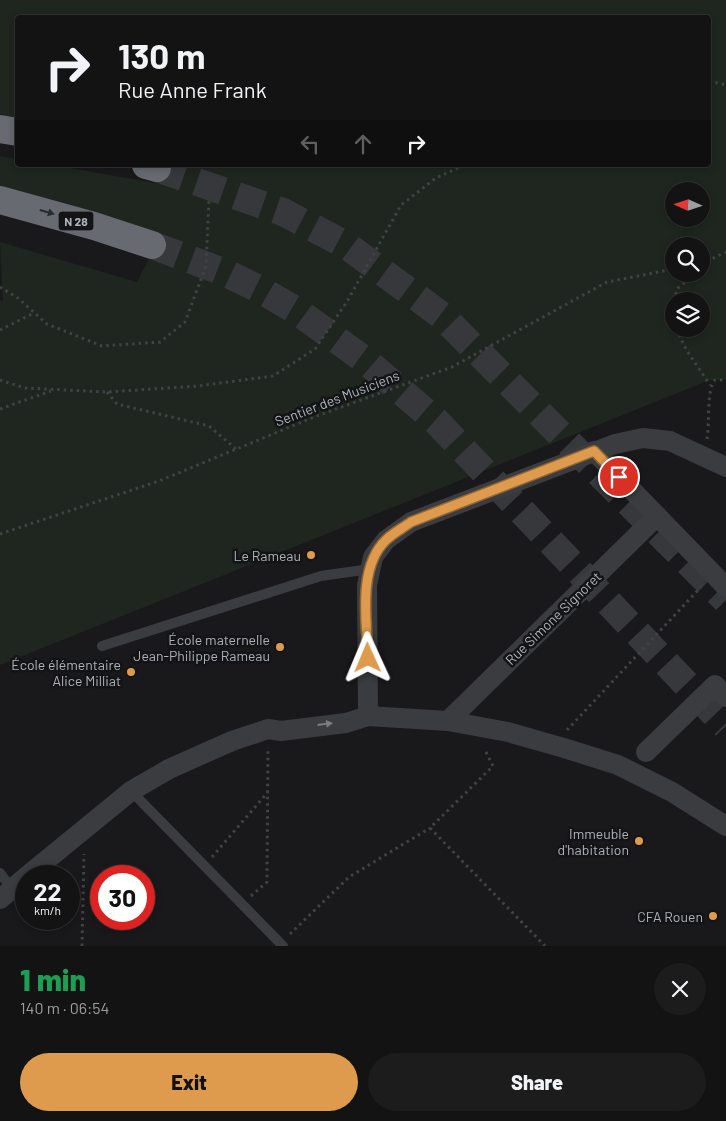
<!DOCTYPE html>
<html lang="en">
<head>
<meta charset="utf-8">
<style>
	body { margin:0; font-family:Barlow,sans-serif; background:#1c1c1d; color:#f1f3f6; height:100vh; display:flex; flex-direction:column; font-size:19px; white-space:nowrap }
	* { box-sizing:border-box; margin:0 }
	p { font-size:16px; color:#9d9ea0 }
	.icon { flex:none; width:28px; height:28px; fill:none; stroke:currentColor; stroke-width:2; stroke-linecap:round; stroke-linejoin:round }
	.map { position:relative; height:946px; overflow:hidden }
	.panel { display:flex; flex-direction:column; background:#131314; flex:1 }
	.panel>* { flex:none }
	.banner { position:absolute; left:15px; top:15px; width:696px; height:152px; border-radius:5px; box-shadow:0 2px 8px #0003,0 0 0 1px #323234; background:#131314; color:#f1f3f6; overflow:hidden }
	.needle { width:32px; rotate:273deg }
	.controls { position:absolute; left:665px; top:182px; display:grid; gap:10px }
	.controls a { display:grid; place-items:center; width:45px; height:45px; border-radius:50%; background:#131314; box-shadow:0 2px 8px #0003,0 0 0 1px #323234; font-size:25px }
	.speed { position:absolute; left:15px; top:865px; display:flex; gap:10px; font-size:25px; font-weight:700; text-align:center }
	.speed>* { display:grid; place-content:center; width:65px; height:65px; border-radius:50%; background:#131314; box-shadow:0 2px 8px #0003,0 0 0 1px #323234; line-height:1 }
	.speed small { font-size:12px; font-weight:400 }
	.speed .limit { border:8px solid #d22; background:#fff; color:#111 }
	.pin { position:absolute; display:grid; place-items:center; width:42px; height:42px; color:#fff; margin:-21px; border:2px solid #fff; border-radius:50%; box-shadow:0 1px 5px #0007 }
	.me { position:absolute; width:55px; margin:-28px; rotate:359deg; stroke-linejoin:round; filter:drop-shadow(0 0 4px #0008) }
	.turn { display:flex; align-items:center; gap:18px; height:105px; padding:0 20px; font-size:22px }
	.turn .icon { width:65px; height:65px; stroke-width:2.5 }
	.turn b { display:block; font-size:35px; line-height:42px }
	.lanes { display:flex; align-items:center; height:48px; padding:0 20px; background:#0003; justify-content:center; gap:25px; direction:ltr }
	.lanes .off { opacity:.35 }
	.round { display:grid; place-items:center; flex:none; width:52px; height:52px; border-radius:26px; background:#1c1c1d }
	.summary { display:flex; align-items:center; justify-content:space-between; height:85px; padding:0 20px }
	h1 { font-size:30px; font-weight:800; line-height:38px; color:#1e9e55 }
	.cta { display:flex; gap:10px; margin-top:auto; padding:10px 20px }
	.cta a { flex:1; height:58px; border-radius:30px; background:#de9b4e; color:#111; font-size:20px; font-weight:800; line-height:58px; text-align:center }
	.cta a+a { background:#1c1c1d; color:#f1f3f6 }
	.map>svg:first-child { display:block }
</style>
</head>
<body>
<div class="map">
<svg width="726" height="946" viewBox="0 0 726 946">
	<rect width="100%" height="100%" fill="#19191b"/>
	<path fill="#1f251f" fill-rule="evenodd" d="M 0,0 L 726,0 L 726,380 L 710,380 L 0,665 L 0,300 L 3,301 L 0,242 L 137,282 L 161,235 L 0,187 L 0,156 L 17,159 L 18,165 L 53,165 L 155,183 L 158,165 L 709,165 L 709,18 L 18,18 L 17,119 L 0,114 ZM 674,191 L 701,191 L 701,219 L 674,219 ZM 674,246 L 701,246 L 701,274 L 674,274 ZM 674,301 L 701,301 L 701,329 L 674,329 Z"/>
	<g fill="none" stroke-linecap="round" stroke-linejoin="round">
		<g stroke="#37383b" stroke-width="28" stroke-dasharray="28 14" stroke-linecap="butt">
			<path d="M 157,168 L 283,212 L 346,245 L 441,315 L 726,600"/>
			<path d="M 152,245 L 226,273 L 261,290 L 297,311 L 366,361 L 436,421 L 726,726"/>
		</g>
		<g stroke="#404346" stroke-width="3" stroke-dasharray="2.5 4" stroke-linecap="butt">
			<path d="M 709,81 L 726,85"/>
			<path d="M 701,264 L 726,252"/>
			<path d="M 0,287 L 18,298 L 47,324 L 102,346 L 160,342 L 185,322 L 206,266 L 209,199"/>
			<path d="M 674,325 L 669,311 L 678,288 L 695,274"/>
			<path d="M 676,329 L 687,351 L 710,385"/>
			<path d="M 0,330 L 34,313"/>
			<path d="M 0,380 L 25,388 L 107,392 L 198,386 L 273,376 L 315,349 L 348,300 L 401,205 L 436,178 L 464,165"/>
			<path d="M 107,392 L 117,404 L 209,426 L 236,449"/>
			<path d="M 0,409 L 51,391"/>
			<path d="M 707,439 C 710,423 706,390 715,380 L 726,380"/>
			<path d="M 0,534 L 159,481 L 314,417 L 452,367 L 607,282 L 674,269"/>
			<path d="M 567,730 L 701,587"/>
			<path d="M 486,752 L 493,766 L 430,828 L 545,946"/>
			<path d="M 212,857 L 268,792"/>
			<path d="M 251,896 L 267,882 L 268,747"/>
			<path d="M 290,934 L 349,877 L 430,828"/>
			<path d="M 82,946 L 84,854"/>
		</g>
		<g stroke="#3a3c3f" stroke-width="10">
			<path d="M 102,646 L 321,576 L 370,569"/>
			<path d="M 131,791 L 283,946"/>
			<path d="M 0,873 L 12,889"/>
		</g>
		<g stroke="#3a3c3f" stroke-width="20">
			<path d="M 594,451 L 726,587"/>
			<path d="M 368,716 L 367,585 L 373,557 L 386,540 L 411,522 L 615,444 L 643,438 L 670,441 L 726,467"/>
			<path d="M 448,721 L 657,516"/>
			<path d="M 646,752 L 715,685 L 726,697"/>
			<path d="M 27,876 L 131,791 L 169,769 L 232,741 L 268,729 L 281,731 L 346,723 L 368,716 L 448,721 L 508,732 L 564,748 L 618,765 L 672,792 L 726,826"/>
			<path d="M 0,899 L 26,877"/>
		</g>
		<g stroke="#676a70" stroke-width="28">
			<path d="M 0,129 L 18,132"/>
			<path d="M 146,165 L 157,168"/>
			<path d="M 0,200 L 94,226 L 152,245"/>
		</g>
	</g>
	<defs><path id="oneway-solid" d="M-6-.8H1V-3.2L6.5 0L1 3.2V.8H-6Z" transform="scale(1.25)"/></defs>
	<use fill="#292a2c" href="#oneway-solid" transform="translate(47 212) rotate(16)"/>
	<use fill="#797d82" href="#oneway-solid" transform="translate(325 724) rotate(-7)"/>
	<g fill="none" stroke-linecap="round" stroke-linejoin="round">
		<g stroke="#906533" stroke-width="12">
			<path id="route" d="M 368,658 C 367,622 357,568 386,540 C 393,533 403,528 411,522 L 594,451 L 619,477"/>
		</g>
		<use href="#route" stroke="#de9b4e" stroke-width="9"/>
	</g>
	<g fill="#de9b4e" stroke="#141416" stroke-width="2">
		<circle cx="311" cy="555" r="5"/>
		<circle cx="280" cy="647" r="5"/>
		<circle cx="131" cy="672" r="5"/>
		<circle cx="639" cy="841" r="5"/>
		<circle cx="713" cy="916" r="5"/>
	</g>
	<g text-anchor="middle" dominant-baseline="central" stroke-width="5" stroke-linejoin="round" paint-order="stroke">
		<rect fill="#141416" stroke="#7f8388" stroke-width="1" x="58.5" y="211.5" width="35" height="19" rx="4"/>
		<g font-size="12" font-weight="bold" fill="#adb2b9">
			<text x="76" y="221">N 28</text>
		</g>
		<g font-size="14" fill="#adb2b9" stroke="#141416">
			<text transform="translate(337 398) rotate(-21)">Sentier des Musiciens</text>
			<text transform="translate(553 618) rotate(-44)">Rue Simone Signoret</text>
		</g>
		<g font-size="14" fill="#adb2b9" stroke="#141416" text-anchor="end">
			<text x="301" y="555">Le Rameau</text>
			<text x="270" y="639">École maternelle<tspan x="270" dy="16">Jean-Philippe Rameau</tspan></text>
			<text x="121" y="664">École élémentaire<tspan x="121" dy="16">Alice Milliat</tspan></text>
			<text x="629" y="833">Immeuble<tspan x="629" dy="16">d'habitation</tspan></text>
			<text x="703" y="916">CFA Rouen</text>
		</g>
	</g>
</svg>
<div class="controls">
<a><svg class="needle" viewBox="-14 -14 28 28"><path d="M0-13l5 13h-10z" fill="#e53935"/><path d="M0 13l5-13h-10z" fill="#9d9ea0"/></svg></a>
<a><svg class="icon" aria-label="search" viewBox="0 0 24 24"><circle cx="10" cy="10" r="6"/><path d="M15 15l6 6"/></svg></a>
<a><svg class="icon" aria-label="layers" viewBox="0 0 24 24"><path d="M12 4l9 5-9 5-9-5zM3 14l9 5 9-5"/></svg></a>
</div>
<div class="speed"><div>22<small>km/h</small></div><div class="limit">30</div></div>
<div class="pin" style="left:619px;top:477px;background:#d93025"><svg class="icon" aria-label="arrive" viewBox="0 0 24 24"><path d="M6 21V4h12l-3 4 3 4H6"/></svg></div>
<svg class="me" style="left:368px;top:658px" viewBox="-20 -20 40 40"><path d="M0-17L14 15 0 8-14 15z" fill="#de9b4e" stroke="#fff" stroke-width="4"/></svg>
<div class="banner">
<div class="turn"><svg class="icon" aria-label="right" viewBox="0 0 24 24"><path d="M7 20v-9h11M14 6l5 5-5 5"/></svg><div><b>130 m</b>Rue Anne Frank</div></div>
<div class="lanes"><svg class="icon off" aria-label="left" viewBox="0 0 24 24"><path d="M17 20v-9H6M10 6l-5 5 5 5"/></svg><svg class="icon off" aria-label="ahead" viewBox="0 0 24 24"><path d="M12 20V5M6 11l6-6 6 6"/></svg><svg class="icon" aria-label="right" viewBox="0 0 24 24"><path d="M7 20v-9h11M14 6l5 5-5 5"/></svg></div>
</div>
</div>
<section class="panel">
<div class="summary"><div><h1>1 min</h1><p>140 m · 06:54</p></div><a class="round"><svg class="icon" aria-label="close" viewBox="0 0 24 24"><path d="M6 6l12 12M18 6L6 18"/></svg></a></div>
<div class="cta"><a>Exit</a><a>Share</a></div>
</section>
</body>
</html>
